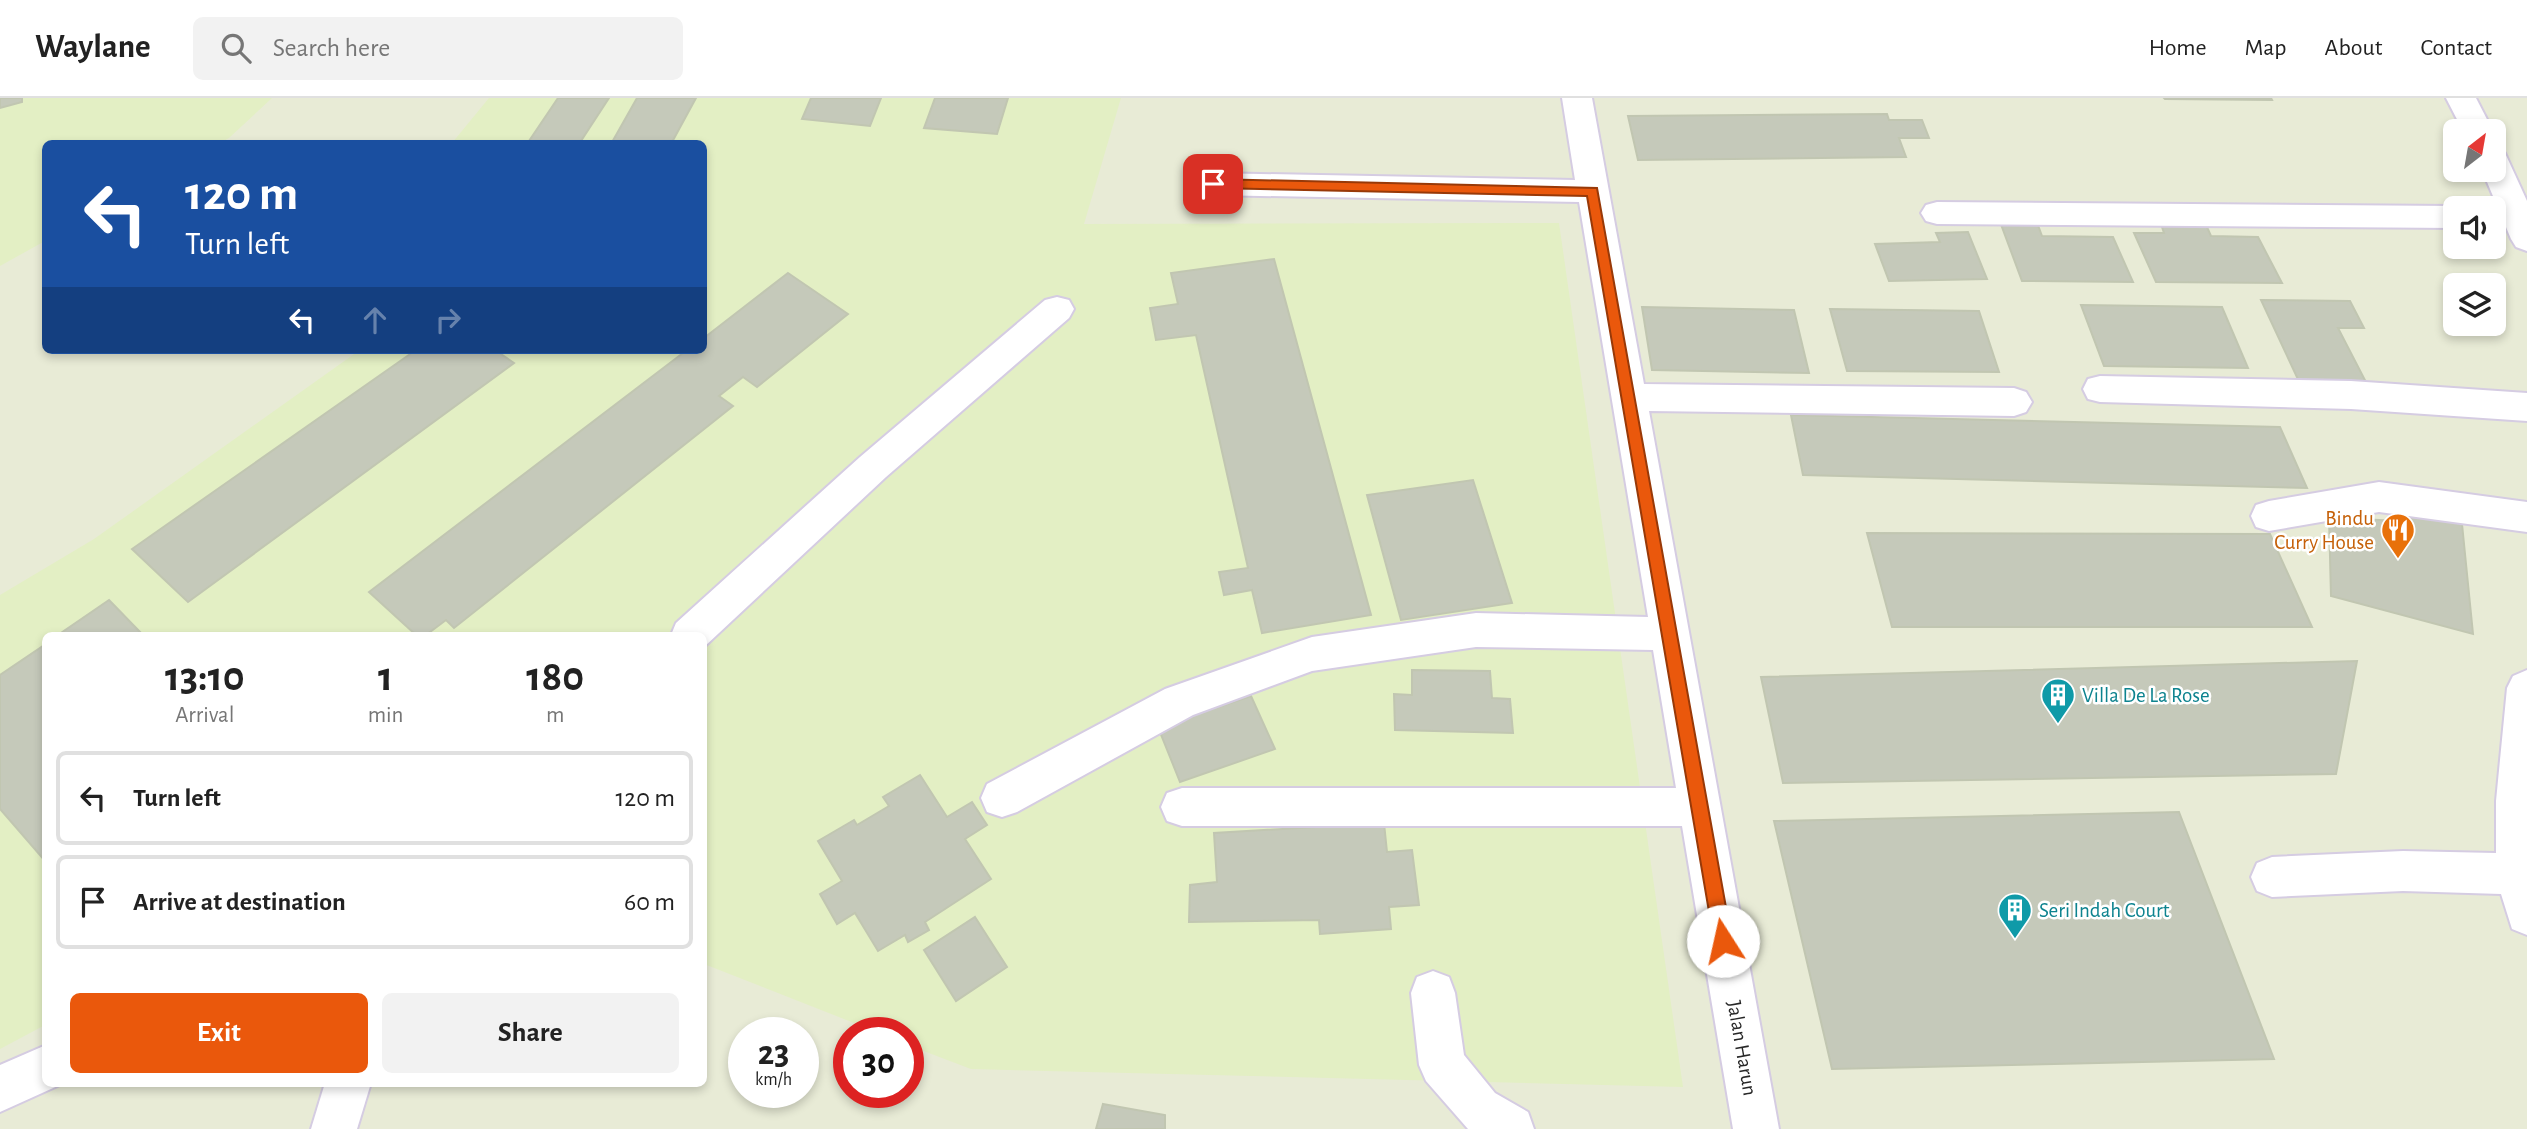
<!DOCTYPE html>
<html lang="en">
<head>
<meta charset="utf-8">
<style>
	body { margin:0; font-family:"Alegreya Sans",sans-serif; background:#f2f2f2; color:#222; height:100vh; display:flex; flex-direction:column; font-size:26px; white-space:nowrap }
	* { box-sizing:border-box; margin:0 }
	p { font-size:23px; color:#767676 }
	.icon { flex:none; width:38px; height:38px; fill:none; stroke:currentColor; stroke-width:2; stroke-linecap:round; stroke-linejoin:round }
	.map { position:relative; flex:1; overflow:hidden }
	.panel { position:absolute; left:42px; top:534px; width:665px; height:455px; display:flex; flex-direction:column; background:#fff; border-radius:10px; box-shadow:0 4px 10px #0003 }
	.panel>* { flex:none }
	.guide { position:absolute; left:42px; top:42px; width:665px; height:214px; border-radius:10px; box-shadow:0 4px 10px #0003; background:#1a4fa0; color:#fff; overflow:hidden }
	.needle { width:46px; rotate:31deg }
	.tools { position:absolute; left:2443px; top:21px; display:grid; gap:14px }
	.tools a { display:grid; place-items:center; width:63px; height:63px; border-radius:10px; background:#fff; box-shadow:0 4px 10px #0003; font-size:35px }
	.speed { position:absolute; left:728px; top:919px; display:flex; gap:14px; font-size:35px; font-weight:700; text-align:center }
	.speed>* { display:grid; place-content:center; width:91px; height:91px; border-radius:50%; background:#fff; box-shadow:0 4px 10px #0003; line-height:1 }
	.speed small { font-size:18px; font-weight:400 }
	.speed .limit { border:10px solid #d22; background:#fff; color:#111 }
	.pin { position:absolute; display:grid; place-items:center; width:60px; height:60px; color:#fff; margin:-30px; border-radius:14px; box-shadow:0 4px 10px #0006 }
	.me { position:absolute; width:77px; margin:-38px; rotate:350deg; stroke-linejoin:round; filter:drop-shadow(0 0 5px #0008) }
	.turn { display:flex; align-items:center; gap:24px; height:147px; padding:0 28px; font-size:32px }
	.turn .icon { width:91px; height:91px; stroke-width:2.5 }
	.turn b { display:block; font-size:49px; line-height:60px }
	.lanes { display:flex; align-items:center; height:66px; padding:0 28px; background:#0003; justify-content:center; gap:35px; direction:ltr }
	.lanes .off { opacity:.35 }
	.eta { display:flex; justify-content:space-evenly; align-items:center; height:119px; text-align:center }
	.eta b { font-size:42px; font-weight:700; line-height:49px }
	.primary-button { display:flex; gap:14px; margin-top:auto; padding:14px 28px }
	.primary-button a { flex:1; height:80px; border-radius:10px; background:#ea580c; color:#fff; font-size:28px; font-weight:700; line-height:80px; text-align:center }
	.primary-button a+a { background:#f2f2f2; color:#222 }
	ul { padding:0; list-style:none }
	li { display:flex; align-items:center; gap:21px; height:94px; margin:0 14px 10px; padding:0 14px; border:4px solid #e0e0e0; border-radius:10px }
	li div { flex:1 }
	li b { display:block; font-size:26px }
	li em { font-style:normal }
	header { display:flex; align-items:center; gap:42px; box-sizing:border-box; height:98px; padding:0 35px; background:#fff; border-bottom:2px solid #e0e0e0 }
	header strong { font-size:33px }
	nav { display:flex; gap:38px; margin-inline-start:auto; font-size:24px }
	.search { width:490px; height:63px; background:#f2f2f2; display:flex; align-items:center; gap:18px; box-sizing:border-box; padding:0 24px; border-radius:10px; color:#767676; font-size:26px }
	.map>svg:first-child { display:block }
</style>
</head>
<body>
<header>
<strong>Waylane</strong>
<div class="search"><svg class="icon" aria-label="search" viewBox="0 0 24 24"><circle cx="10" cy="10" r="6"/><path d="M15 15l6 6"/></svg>Search here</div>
<nav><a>Home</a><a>Map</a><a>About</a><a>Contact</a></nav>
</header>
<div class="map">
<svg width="2527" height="1031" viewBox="0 0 2527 1031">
	<rect width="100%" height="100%" fill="#e8ebd6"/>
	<g fill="#e3efc4">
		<path d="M 0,0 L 272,0 L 229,40 L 220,45 L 46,46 L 45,143 L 0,168 Z"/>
		<path d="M 489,0 L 1121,0 L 1084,126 L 1559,125 L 1683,989 L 971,971 L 908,947 L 908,934 L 877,934 L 704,866 L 704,537 L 46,537 L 45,927 L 0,951 L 0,497 L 94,441 L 357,254 L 355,252 L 704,252 L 704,46 L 452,45 Z"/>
	</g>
	<g fill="#c5c9ba" stroke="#c1c6b1" stroke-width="2">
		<path d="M 0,0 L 22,0 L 22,4 L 0,10 Z"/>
		<path d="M 558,0 L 609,0 L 579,46 L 527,46 Z"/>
		<path d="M 637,0 L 696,0 L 671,46 L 611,46 Z"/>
		<path d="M 811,0 L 881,0 L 870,28 L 802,21 Z"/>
		<path d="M 935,0 L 1008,0 L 997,36 L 924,30 Z"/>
		<path d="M 2164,0 L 2271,0 L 2272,2 L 2165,1 Z"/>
		<path d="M 1887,16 L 1889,22 L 1922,22 L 1929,40 L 1899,40 L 1906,59 L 1638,62 L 1628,18 Z"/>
		<path d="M 1999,121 L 2036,122 L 2042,138 L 2113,139 L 2133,184 L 2022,183 Z"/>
		<path d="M 2162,129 L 2207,129 L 2211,138 L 2258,139 L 2282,185 L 2156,184 L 2134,135 L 2164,135 Z"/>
		<path d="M 1968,134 L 1987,181 L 1889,183 L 1875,146 L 1940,144 L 1936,135 Z"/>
		<path d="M 1274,161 L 1371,517 L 1262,535 L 1252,492 L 1224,497 L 1219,474 L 1248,470 L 1196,237 L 1156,242 L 1150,210 L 1178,206 L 1171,175 Z"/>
		<path d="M 788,175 L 848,216 L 757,289 L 743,279 L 719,298 L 733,308 L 454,530 L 446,522 L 426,537 L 416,537 L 369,494 L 687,252 L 704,252 L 704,240 Z"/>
		<path d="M 2261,202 L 2350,203 L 2364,230 L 2338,230 L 2369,290 L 2302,290 Z"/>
		<path d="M 2081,207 L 2222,209 L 2248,270 L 2104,268 Z"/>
		<path d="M 1642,209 L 1794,212 L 1809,275 L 1652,272 Z"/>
		<path d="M 1830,211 L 1979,213 L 1999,274 L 1847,273 Z"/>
		<path d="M 416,252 L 495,252 L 514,265 L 188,504 L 132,451 Z"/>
		<path d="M 1791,317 L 2280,329 L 2307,390 L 1803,377 Z"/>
		<path d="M 1473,382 L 1512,505 L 1401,522 L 1367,397 Z"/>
		<path d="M 2399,409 L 2462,426 L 2473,536 L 2331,498 L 2329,419 L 2396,423 Z"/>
		<path d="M 1867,435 L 2270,436 L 2312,529 L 1892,529 Z"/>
		<path d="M 109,502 L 143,537 L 58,537 Z"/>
		<path d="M 46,546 L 46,764 L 0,711 L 0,577 Z"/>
		<path d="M 2357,563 L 2336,676 L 1783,685 L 1761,579 Z"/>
		<path d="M 1412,572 L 1490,573 L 1492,600 L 1510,601 L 1513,635 L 1395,632 L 1394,596 L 1412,597 Z"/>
		<path d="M 1251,598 L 1275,651 L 1180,684 L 1158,629 Z"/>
		<path d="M 920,677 L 947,719 L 972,704 L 987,727 L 965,741 L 991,781 L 925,824 L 929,832 L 908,844 L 905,837 L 878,853 L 855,815 L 837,826 L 820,796 L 842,783 L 818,743 L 854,722 L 857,727 L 889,708 L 883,699 Z"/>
		<path d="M 2179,714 L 2274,961 L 1832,971 L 1774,723 Z"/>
		<path d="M 1384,725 L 1387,754 L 1412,752 L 1419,807 L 1389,809 L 1391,831 L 1320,836 L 1319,822 L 1189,824 L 1190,787 L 1217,784 L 1214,735 Z"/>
		<path d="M 975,819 L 1007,869 L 956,903 L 924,852 Z"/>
		<path d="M 1103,1006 L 1165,1017 L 1165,1031 L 1096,1031 Z"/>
	</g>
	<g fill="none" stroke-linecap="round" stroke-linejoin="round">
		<g stroke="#d5cce2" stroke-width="4">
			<g id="minor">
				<path d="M 1562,0 L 1592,0 L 1644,286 L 2014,290 L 2026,294 L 2032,304 L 2026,314 L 2014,318 L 1649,313 L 1779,1031 L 1733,1031 L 1682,728 L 1182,728 L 1167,723 L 1161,709 L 1167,695 L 1182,690 L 1676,690 L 1653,552 L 1476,549 L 1312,573 L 1193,617 L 1017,714 L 1002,719 L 987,714 L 981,700 L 987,686 L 1165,591 L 1312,539 L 1476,515 L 1648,519 L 1579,104 L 1213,97 L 1202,94 L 1197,86 L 1202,78 L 1213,75 L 1575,82 Z"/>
				<path d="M 2446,0 L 2476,0 L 2493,33 L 2463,33 Z"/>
				<path d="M 2494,52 L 2505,55 L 2527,103 L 2527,153 L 2516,149 L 2511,141 L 2482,72 L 2494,72 Z"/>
				<path d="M 1937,104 L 2455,108 L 2464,110 L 2455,110 L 2455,130 L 1937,126 L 1926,123 L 1921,115 L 1926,107 Z"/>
				<path d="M 1057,199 L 1069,202 L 1074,211 L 1069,220 L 886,379 L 704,549 L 704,537 L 671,537 L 676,525 L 860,359 L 1045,202 Z"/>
				<path d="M 2100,278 L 2351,283 L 2527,295 L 2527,323 L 2351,311 L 2100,304 L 2088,301 L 2083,291 L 2088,281 Z"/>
				<path d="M 2379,384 L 2527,404 L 2527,434 L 2379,414 L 2269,433 L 2256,429 L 2251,418 L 2256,407 L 2269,403 Z"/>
				<path d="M 2527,572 L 2527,837 L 2512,831 L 2501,796 L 2403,793 L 2272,799 L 2257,793 L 2251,779 L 2257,765 L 2272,759 L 2403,753 L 2496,755 L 2496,703 L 2507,590 L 2513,578 Z"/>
				<path d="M 1433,873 L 1449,879 L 1455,895 L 1464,957 L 1495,995 L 1528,1014 L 1534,1031 L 1468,1031 L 1426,983 L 1419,967 L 1411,895 L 1417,879 Z"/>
				<path d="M 46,947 L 46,985 L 62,986 L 0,1014 L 0,967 Z"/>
				<path d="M 325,985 L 371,985 L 357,1031 L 311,1031 Z"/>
			</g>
		</g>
		<use href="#minor" fill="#fff" fill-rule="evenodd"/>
	</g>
	<path fill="#ea580c" stroke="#983908" stroke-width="2" d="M 1213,81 L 1597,90 L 1732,843 L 1729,850 L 1723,852 L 1716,850 L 1714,843 L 1587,98 L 1213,90 L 1207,86 Z"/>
	<defs>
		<g id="restaurant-pin" transform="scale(1.75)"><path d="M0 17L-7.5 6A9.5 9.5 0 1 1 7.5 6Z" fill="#e8710a" stroke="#fff"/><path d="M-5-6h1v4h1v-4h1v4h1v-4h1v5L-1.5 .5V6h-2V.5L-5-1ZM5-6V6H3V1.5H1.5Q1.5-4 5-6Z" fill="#fff"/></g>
		<g id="building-pin" transform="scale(1.75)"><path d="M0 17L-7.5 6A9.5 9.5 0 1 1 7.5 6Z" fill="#0f9aa8" stroke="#fff"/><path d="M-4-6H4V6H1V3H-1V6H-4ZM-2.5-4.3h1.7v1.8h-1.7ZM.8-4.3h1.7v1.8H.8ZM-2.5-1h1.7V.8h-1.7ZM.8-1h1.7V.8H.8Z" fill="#fff"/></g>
	</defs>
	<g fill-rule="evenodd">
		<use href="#restaurant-pin" x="2398" y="432"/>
		<use href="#building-pin" x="2058" y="597"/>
		<use href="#building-pin" x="2015" y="812"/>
	</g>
	<g text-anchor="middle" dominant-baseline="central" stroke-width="5" stroke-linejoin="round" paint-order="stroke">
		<g font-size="21" fill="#c56008" stroke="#fff" text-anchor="end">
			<text x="2374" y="420">Bindu<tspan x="2374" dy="24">Curry House</tspan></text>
		</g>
		<g font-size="21" fill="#0d838f" stroke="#fff" text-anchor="start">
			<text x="2082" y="597">Villa De La Rose</text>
			<text x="2039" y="812">Seri Indah Court</text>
		</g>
		<g font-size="21" fill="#272727" stroke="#fff">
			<text transform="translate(1742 950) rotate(80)">Jalan Harun</text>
		</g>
	</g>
</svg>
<div class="tools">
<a><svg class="needle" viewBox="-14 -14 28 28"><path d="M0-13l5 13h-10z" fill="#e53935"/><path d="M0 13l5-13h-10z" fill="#767676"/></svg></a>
<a><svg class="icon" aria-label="sound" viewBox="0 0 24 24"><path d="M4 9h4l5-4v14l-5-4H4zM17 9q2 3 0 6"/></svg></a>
<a><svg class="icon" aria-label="layers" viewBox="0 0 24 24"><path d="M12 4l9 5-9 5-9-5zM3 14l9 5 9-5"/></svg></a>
</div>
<div class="speed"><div>23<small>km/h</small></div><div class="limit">30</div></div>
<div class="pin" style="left:1213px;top:86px;background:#d93025"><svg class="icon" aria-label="arrive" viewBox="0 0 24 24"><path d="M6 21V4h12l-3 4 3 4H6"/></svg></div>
<svg class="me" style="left:1723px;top:843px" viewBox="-20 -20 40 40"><circle r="19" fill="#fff"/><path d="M0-13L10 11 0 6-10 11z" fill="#ea580c"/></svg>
<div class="guide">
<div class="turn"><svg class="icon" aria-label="left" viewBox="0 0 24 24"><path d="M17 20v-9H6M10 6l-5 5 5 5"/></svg><div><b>120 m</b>Turn left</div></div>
<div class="lanes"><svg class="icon" aria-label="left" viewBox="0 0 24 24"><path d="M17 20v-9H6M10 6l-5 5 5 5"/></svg><svg class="icon off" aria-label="ahead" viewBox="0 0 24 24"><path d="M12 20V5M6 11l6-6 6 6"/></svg><svg class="icon off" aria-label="right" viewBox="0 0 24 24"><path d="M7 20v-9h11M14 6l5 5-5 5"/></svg></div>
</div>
<section class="panel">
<div class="eta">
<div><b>13:10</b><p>Arrival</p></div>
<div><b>1</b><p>min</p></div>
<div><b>180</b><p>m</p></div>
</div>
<ul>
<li><svg class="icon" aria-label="left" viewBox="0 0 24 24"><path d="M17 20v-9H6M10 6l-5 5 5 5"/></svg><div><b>Turn left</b></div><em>120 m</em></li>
<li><svg class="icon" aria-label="arrive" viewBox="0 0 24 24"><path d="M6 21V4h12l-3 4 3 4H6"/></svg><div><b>Arrive at destination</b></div><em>60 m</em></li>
</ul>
<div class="primary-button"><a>Exit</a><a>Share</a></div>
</section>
</div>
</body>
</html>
